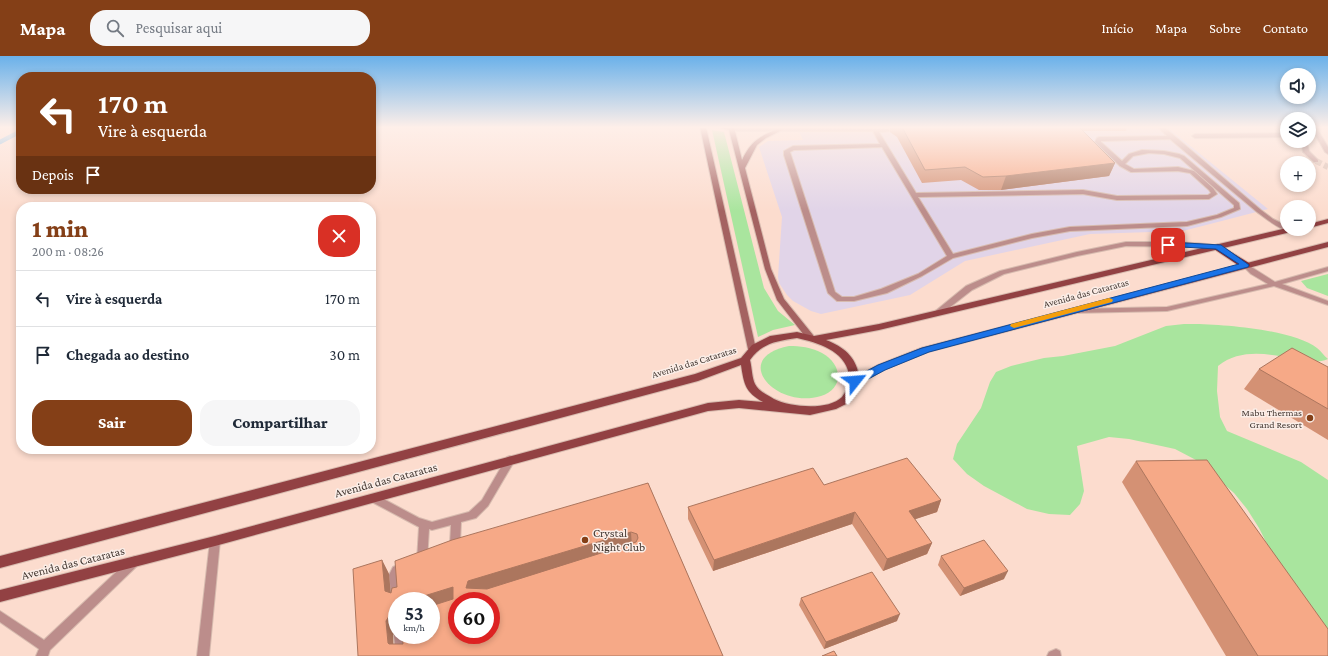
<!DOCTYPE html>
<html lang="pt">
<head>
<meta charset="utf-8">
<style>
	body { margin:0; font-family:"Crimson Pro",serif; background:#f6f6f7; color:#1f2937; height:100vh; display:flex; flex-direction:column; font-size:15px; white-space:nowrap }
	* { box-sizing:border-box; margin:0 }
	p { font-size:13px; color:#747a83 }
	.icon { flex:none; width:22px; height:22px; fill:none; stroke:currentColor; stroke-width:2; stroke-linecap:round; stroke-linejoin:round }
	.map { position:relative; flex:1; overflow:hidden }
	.side { position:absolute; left:16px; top:146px; width:360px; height:252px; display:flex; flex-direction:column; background:#fff; border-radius:16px; box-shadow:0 2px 6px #0003 }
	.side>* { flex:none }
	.top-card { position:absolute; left:16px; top:16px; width:360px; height:122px; border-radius:16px; box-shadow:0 2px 6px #0003; background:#843f17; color:#fff; overflow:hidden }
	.fabs { position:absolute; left:1280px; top:12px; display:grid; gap:8px }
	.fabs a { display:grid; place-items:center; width:36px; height:36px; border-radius:50%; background:#fff; box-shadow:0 2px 6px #0003; font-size:20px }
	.speed { position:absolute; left:388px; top:536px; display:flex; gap:8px; font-size:20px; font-weight:700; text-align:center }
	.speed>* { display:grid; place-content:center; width:52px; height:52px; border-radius:50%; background:#fff; box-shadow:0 2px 6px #0003; line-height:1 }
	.speed small { font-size:10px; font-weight:400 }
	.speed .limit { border:6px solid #d22; background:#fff; color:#111 }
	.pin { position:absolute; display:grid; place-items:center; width:34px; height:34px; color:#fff; margin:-17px; border-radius:8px; box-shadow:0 2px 6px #0006 }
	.me { position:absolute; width:44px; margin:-22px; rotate:62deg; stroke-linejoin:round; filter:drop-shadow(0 0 3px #0008) }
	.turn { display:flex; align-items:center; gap:14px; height:84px; padding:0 16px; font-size:18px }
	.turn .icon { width:52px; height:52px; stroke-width:2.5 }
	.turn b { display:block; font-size:28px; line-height:34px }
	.then { display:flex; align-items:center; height:38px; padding:0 16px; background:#0003; gap:8px; font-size:15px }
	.round { display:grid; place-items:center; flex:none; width:42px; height:42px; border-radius:16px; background:#f6f6f7 }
	.head { display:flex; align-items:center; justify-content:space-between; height:68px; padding:0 16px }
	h1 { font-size:24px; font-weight:800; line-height:30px; color:#843f17 }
	.button { display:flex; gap:8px; margin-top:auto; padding:8px 16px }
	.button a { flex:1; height:46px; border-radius:16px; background:#843f17; color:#fff; font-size:16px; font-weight:800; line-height:46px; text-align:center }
	.button a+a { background:#f6f6f7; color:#1f2937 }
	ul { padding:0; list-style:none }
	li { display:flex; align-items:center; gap:12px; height:56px; padding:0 16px; border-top:1px solid #e0e1e3 }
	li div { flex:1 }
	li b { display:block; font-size:15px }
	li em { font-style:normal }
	header { display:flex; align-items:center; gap:24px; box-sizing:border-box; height:56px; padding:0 20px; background:#843f17; color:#fff }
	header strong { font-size:19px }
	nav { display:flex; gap:22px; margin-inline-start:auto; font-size:14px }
	.search { width:280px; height:36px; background:#f6f6f7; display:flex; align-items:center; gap:10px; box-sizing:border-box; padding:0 14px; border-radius:16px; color:#747a83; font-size:15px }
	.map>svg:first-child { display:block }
</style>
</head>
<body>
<header>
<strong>Mapa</strong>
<div class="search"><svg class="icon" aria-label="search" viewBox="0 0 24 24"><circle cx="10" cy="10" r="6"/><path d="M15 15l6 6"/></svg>Pesquisar aqui</div>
<nav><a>Início</a><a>Mapa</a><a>Sobre</a><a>Contato</a></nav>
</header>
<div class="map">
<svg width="1328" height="600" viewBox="0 0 1328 600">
	<rect width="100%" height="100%" fill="#fcdcce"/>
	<path fill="#e1d4e8" d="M 797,71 L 1167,71 L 1268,153 L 1183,175 L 1090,178 L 965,205 L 910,239 L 821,258 L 811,255 L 793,245 L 787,239 L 779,227 L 778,221 L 782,161 L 759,91 L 768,85 L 803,84 Z"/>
	<g fill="#a9e59e">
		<path d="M 712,74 L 724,76 L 764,232 L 778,255 L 795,269 L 773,274 L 758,281 Z"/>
		<path d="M 1328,218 L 1328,240 L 1307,232 L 1301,225 Z"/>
		<path d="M 1184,268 C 1215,267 1293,273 1317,292 C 1321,295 1324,300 1328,303 C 1317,308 1307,305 1295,303 C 1269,298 1241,292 1218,310 L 1217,335 L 1220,361 L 1227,375 L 1301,406 L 1328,424 L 1328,574 L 1269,492 L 1259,472 L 1247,453 L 1234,437 L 1196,404 L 1175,393 L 1129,383 L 1109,381 L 1077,390 L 1084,435 L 1080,448 L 1070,459 L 1049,458 L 1027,453 L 984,430 L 967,418 L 953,403 L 957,388 L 981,352 L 990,326 L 996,316 L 1011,310 L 1044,302 L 1063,300 L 1115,290 L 1166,270 Z"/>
		<path d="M 789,290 C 800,290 811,291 822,297 C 842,308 845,332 821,340 C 776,354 729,302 789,290 Z"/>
	</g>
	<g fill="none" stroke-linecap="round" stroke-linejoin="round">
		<path stroke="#4eadec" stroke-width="4.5" d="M 0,86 L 21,75"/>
		<path stroke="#d7bbaf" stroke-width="6" stroke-dasharray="6 3" stroke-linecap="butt" d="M 1316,105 L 1328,111"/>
		<g stroke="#d7bbaf" stroke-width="2">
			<g id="lane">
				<path d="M 1158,71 L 1164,71 L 1261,154 L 1273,163 L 1287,170 L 1287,173 L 1292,173 L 1291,175 C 1282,176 1265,162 1257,156 L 1170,83 L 1101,85 L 1101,86 L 1122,105 L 1129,98 L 1142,94 L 1164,95 L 1179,98 L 1184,100 L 1239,147 L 1240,153 L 1221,161 L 1187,170 L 1070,175 L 1032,182 L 953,202 L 922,220 L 887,237 L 854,245 L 837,245 L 828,237 L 784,99 L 784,95 L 793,90 L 880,88 L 873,75 L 732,75 L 729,73 L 732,71 L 889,73 L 889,75 L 879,76 L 916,137 L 1083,134 L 1117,140 L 1208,139 L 1211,137 L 1209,134 L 1190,117 L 1178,115 L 1131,116 L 1120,110 L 1095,86 L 1097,82 L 1099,81 L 1167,80 ZM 882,91 L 947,200 L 918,218 L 881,233 L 854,241 L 842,241 L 835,236 L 790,96 L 794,94 ZM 1149,97 L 1164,98 L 1180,102 L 1234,149 L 1234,152 L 1217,159 L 1187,166 L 1070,171 L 1032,178 L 953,198 L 918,141 L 1083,138 L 1117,144 L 1209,143 L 1217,138 L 1213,132 L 1194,115 L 1178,111 L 1134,113 L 1125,108 L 1133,100 Z"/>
				<path d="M 1126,186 C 1141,186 1213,185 1221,191 L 1218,193 L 1196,191 L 1126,190 L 1077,200 L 1004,218 L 972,234 L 940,259 L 934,259 L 933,257 L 966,230 L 1000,215 L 1077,196 Z"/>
				<path d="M 1245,207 L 1275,226 L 1328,211 L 1328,215 L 1282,228 L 1328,245 L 1328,249 L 1274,230 L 1167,255 L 1073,257 L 1069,255 L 1073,253 L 1167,251 L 1268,228 L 1251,218 L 1242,209 L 1243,208 Z"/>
				<path d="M 510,400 L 513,401 L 515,404 L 488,450 L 476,462 L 461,466 L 460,488 L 457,495 L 453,496 L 449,495 L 448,492 L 450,488 L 451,469 L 432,474 L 429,473 L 427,505 L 426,508 L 422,510 L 418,508 L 417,505 L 419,471 L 370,445 L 368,442 L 370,439 L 373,438 L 376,439 L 419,462 L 432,466 L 469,456 L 482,444 L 507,401 Z"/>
				<path d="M 135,500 L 139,502 L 140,505 L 139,508 L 50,594 L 48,600 L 36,600 L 39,593 L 0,566 L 0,555 L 44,584 L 131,502 Z"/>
				<path d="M 405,506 L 409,508 L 410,511 L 409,514 L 399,519 L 402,545 L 397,545 L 397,550 L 393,549 L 392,545 L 389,519 L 393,511 Z"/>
				<path d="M 396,575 L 397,575 L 397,579 L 406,579 L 408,600 L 396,600 L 394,579 Z"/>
			</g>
		</g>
		<g stroke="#d7bbaf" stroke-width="2">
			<g id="street">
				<path d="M 1311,71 L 1316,71 L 1328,91 L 1328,98 L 1325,96 Z"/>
				<path d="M 1287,77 L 1287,81 L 1195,82 L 1192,80 L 1195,78 Z"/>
				<path d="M 1301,85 L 1307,85 L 1309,95 L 1318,104 L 1318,106 L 1314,106 L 1303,96 Z"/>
				<path d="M 215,481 L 219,482 L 220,485 L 209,600 L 197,600 L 210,485 L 211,482 Z"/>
				<path d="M 1056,593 L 1060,595 L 1061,600 L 1047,600 L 1049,596 Z"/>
			</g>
		</g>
		<g stroke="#d7bbaf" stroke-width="2">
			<g id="secondary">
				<path d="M 700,71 L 706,71 L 756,293 L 752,296 L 748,293 Z"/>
				<path d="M 715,71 L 734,71 L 742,104 C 751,85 759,81 777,73 L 782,74 L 766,82 L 757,89 L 745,112 L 771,213 L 784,243 L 813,279 L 814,281 L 813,283 L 807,283 L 777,244 L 765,213 L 729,74 Z"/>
			</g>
		</g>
		<g stroke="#d7bbaf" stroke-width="2">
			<g id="primary">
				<path d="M 1328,163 L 1328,167 L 1309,172 L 1309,168 Z"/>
				<path d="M 1287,172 L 1299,173 L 1295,175 L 879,274 L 826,284 C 844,291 855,300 859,319 L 878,309 L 921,292 L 1328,186 L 1328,191 L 928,296 L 886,313 L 859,327 L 850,346 L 836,353 L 810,359 L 739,352 L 708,355 L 215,490 L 0,546 L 0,534 L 215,480 L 708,347 L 739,344 L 763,346 C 745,336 744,328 741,309 L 698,325 L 0,512 L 0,500 L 695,318 L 741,302 L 752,289 L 770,280 L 797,276 L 814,280 L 879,268 ZM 797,282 C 818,287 844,294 849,318 C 850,325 847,335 842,341 C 828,355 790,351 774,343 C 768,339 759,336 755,328 C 752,322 752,312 750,304 C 762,287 777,285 797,282 Z"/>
			</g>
		</g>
		<g stroke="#d7bbaf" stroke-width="2">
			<path id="highway" d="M 1218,188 L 1249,207 L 1250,209 L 1249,211 L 1241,211 L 1214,193 L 1213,191 Z"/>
		</g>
		<use href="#lane" fill="#bc8d8b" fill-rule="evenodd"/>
		<use href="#street" fill="#bc8d8b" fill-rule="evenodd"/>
		<use href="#secondary" fill="#a46261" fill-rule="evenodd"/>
		<use href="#primary" fill="#924143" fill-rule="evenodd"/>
		<use href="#highway" fill="#80222a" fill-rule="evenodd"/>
	</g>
	<g fill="#d49174" fill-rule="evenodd">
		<path d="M 884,71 L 1127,71 L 1126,75 L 1083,75 L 1115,107 L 1109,120 L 1001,134 L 979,134 L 961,124 L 922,127 L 897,81 L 890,76 L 890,72 Z"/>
		<path d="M 1328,311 L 1328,384 L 1244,333 L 1259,313 Z"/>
		<path d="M 1136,405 L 1328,600 L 1226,600 L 1122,426 Z"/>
		<path d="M 648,427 L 723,600 L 358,600 L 382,504 L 389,518 L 390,537 L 391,537 L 397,531 ZM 397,545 L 431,579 L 403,588 L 393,588 L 393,579 L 396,574 L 397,574 Z"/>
		<path d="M 941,444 L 937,456 L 915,463 L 932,487 L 927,498 L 883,515 L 852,468 L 713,515 L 688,463 L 688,451 Z"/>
		<path d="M 941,500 L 1004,523 L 960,540 L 938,509 Z"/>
		<path d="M 801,542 L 897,565 L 824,593 L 799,549 Z"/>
	</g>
	<g fill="#ac765e">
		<path d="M 1115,107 L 1109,120 L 1001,134 L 1006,120 Z"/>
		<path d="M 941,444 L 937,456 L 904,467 L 909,455 Z"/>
		<path d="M 855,456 L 852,468 L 713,515 L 714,504 Z"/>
		<path d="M 631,476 L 632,491 L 473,540 L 466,532 L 468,525 Z"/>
		<path d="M 932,487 L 927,498 L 883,515 L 887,503 Z"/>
		<path d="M 382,504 L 389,518 L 392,549 L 385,535 Z"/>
		<path d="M 1008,515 L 1004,523 L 960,540 L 964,532 Z"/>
		<path d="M 453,531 L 458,545 L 431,554 L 431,545 L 424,545 L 424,540 Z"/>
		<path d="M 900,558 L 897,565 L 824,593 L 826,586 Z"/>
		<path d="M 389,560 L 396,574 L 393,579 L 394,600 L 388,587 L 386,565 Z"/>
	</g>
	<g fill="#f6a987" stroke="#ac765e" fill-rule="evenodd">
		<path d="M 902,71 L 1079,71 L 1115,107 L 1006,120 L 983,121 L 965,111 L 925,114 Z"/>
		<path d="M 1292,292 L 1328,311 L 1328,353 L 1259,313 Z"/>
		<path d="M 907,402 L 941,444 L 909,455 L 932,487 L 887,503 L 855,456 L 714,504 L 688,451 L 813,412 L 824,429 Z"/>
		<path d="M 1207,404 L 1328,573 L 1328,600 L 1258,600 L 1136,405 Z"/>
		<path d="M 648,427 L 723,600 L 358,600 L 353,513 L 382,504 L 385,535 L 391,537 L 392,532 L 397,531 L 395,505 L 452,484 ZM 631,476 L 637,478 L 638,482 L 636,486 L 487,533 L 466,532 L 468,525 ZM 453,531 L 453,543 L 431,550 L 431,579 L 402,579 L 403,588 L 389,588 L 388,587 L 386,565 L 389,560 L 391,560 L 392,564 L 397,565 L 397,545 L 424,545 L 424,540 ZM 457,545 L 491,545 L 491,579 L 457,579 Z"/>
		<path d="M 984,484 L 1008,515 L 964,532 L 941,500 Z"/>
		<path d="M 872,516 L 900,558 L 826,586 L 801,542 Z"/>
		<path d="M 834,595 L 837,600 L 822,600 Z"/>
	</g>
	<linearGradient id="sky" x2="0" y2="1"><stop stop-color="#6ab1ea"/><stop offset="0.46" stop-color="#feefe9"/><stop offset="1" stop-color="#feefe9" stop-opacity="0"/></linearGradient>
	<rect width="1328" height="155" fill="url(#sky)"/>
	<path fill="#1a73e8" stroke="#114b97" d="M 1168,186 L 1221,189 L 1249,209 L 1248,211 L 929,296 L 885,314 L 859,328 L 855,329 L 850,325 L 852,323 L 878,309 L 922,292 L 1239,208 L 1216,193 L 1165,190 L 1164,189 Z"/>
	<path fill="#f59e0b" d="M 1109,242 L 1112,243 L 1113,244 L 1112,246 L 1014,272 L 1010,270 L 1011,268 Z"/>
	<g fill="#843f17" stroke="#fbeee8" stroke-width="1.5">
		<circle cx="1310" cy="362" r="4"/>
		<circle cx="585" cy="484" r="4"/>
	</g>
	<g text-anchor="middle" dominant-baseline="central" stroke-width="3" stroke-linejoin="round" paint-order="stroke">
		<g font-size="10" fill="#443832" stroke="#fbeee8">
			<text transform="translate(1086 237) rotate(-15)">Avenida das Cataratas</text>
			<text transform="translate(694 306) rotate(-17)">Avenida das Cataratas</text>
		</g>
		<g font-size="10" fill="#443832" stroke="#fbeee8" text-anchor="end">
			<text x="1302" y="356">Mabu Thermas<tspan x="1302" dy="12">Grand Resort</tspan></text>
		</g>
		<g font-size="12" fill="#443832" stroke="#fbeee8">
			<text transform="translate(386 424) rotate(-15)">Avenida das Cataratas</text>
			<text transform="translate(73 507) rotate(-14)">Avenida das Cataratas</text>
		</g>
		<g font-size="12" fill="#443832" stroke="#fbeee8" text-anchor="start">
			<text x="593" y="477">Crystal<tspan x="593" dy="14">Night Club</tspan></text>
		</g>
	</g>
</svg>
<div class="fabs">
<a><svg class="icon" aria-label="sound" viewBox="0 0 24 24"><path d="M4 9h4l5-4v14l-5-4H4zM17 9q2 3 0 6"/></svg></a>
<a><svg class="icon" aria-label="layers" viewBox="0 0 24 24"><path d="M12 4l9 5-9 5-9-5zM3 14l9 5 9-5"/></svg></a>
<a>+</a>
<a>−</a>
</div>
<div class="speed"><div>53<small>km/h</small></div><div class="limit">60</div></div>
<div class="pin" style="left:1168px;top:189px;background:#d93025"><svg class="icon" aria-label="arrive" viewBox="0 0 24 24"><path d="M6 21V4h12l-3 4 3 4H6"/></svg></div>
<svg class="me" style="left:855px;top:325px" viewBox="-20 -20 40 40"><path d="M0-17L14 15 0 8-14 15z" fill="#1a73e8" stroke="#fff" stroke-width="4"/></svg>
<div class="top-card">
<div class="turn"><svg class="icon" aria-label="left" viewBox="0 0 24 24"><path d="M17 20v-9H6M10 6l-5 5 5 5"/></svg><div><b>170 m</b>Vire à esquerda</div></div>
<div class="then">Depois<svg class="icon" aria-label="arrive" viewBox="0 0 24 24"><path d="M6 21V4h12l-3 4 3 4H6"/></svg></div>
</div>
<section class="side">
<div class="head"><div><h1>1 min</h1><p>200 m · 08:26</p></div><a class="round" style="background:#d93025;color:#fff"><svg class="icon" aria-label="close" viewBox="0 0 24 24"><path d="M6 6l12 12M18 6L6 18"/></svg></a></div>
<ul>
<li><svg class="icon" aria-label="left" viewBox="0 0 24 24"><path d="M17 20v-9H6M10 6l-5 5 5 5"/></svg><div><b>Vire à esquerda</b></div><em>170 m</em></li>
<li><svg class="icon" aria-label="arrive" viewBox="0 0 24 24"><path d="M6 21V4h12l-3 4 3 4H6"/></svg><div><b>Chegada ao destino</b></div><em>30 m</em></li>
</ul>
<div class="button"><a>Sair</a><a>Compartilhar</a></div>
</section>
</div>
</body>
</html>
